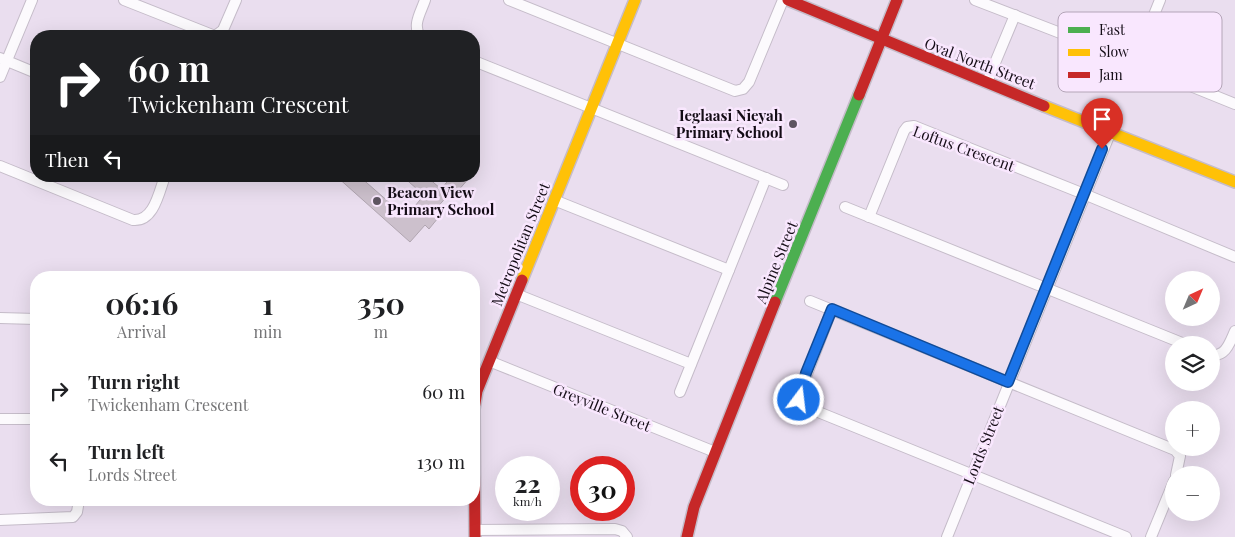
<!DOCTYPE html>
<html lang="en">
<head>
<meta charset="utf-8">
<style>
	body { margin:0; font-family:"Playfair Display",serif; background:#f6f6f6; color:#202124; height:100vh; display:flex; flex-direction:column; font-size:19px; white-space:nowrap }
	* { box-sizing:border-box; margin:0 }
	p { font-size:16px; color:#757577 }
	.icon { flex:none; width:28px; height:28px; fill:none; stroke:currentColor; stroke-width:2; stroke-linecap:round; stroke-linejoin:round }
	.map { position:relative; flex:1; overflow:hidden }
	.sheet { position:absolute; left:30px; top:271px; width:450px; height:235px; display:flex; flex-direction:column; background:#fff; border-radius:20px; box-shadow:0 5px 20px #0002 }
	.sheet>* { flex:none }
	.top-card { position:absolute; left:30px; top:30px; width:450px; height:152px; border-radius:20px; box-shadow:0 5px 20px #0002; background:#202124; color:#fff; overflow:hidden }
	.needle { width:32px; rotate:44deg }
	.buttons { position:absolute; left:1165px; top:271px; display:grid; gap:10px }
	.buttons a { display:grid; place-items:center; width:55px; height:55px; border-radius:50%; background:#fff; box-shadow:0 5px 20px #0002; font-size:25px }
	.speed { position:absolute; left:495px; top:456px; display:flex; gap:10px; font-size:25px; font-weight:700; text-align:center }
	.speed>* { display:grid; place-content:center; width:65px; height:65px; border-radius:50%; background:#fff; box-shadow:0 5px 20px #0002; line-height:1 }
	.speed small { font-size:12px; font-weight:400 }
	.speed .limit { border:8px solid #d22; background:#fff; color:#111 }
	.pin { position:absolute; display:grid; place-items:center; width:42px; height:42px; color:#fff; margin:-51px -21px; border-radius:50% 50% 50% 0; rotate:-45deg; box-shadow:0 0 5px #0007 }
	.pin .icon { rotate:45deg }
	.me { position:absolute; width:55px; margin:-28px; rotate:15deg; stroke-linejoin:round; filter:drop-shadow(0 0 4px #0008) }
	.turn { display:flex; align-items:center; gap:18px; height:105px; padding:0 15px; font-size:22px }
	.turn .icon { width:65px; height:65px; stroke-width:2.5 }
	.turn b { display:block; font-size:35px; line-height:42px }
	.then { display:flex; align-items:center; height:48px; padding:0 15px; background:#0003; gap:10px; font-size:19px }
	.eta { display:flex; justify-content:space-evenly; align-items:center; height:85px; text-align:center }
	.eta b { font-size:30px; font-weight:700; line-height:35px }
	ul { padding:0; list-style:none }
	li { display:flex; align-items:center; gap:15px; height:70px; padding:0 15px }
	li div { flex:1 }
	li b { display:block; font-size:19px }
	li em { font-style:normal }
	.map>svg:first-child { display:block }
</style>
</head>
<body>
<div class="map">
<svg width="1235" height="537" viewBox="0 0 1235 537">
	<rect width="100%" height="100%" fill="#eadeef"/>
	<path fill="#ccc0cc" stroke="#b1a6b1" d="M 336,176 L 359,176 L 406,217 L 424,195 L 402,176 L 426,176 L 441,189 L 452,176 L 471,176 L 455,194 L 452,191 L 432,213 L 438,218 L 429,229 L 425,225 L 410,242 Z"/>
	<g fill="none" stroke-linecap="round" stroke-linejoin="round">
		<g stroke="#c5bcc9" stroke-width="12">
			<g id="street">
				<path d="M 124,0 L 215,36 L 223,30 L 236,0"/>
				<path d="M 509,0 L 735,91 L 743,89 L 749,82 L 783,0"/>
				<path d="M 975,0 L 1068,36"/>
				<path d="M 1160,0 L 1139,52 L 1141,62 L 1151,70 L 1235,104"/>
				<path d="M 420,36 C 412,25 421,12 425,0"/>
				<path d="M 0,58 L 36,73"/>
				<path d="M 474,61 L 783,185"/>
				<path d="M 0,77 L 32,0"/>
				<path d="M 987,82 L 1015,15"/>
				<path d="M 0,166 L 133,220 C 154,222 159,192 165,176"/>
				<path d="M 554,200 L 729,270"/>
				<path d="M 845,207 L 1187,345"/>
				<path d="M 869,217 L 904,131 L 907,127 L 914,126 L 1084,194 L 1235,257"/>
				<path d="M 516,294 L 691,364"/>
				<path d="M 810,301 L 1175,450 L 1180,456 L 1176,475"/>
				<path d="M 832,309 L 799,395 L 801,405 L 1126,537"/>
				<path d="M 0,318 L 36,319"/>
				<path d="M 1211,355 C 1226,357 1230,342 1235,331"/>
				<path d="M 489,361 L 715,452"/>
				<path d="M 680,392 L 766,178"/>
				<path d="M 0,419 L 36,419"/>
				<path d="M 0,520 L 73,517 L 77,512 L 79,500"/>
				<path d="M 475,530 L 615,529 L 622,531 L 627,537"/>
				<path d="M 947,537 L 1111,131"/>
				<path d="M 1151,537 L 1174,481"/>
			</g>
		</g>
		<g stroke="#c5bcc9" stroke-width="14">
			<path id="fast" d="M 775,302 L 859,95"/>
		</g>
		<g stroke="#c5bcc9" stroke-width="14">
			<g id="slow">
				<path d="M 1044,106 L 1235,182"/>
				<path d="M 522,280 L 635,0"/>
			</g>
		</g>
		<g stroke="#c5bcc9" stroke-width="14">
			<g id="jam">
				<path d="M 788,0 L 1044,106"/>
				<path d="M 859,95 L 897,0"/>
				<path d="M 475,537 L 474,409 L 477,391 L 522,280"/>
				<path d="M 687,537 L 694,507 L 775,302"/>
			</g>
		</g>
		<use href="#street" stroke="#fcfafd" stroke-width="10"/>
		<use href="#fast" stroke="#4caf50" stroke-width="11"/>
		<use href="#slow" stroke="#ffc107" stroke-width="11"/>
		<use href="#jam" stroke="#c62828" stroke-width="11"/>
	</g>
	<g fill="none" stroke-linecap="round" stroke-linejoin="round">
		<g stroke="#114b97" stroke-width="12">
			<path id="route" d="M 799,400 L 806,373 L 832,309 L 1008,382 L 1102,149"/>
		</g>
		<use href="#route" stroke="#1a73e8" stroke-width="9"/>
	</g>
	<g fill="#5f5662" stroke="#f9e7fe" stroke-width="2">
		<circle cx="793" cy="124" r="5"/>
		<circle cx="377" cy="201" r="5"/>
	</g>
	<g text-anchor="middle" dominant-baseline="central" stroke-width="5" stroke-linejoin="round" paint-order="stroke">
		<g font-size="15" fill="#140c16" stroke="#f9e7fe">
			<text transform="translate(980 63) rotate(21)">Oval North Street</text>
			<text transform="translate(964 148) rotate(20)">Loftus Crescent</text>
			<text transform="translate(520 244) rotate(-68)">Metropolitan Street</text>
			<text transform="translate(776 262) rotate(-68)">Alpine Street</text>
			<text transform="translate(602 407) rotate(22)">Greyville Street</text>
			<text transform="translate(983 445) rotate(-68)">Lords Street</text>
		</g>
		<g font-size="15" font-weight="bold" fill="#140c16" stroke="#f9e7fe" text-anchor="end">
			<text x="783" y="115">Ieglaasi Nieyah<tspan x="783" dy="17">Primary School</tspan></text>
			<text x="387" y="192" text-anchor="start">Beacon View<tspan x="387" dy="17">Primary School</tspan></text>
		</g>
	</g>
	<rect x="1058" y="12" width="164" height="80" rx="8" fill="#f9e7fe" stroke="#b4a5b8" stroke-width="1"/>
	<rect x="1068" y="27" width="22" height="6" fill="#4caf50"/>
	<rect x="1068" y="49" width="22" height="7" fill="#ffc107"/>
	<rect x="1068" y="72" width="22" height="6" fill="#c62828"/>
	<g font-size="14" fill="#140c16">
		<text x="1099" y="35">Fast</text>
		<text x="1099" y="57">Slow</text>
		<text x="1099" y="80">Jam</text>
	</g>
</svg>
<div class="buttons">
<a><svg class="needle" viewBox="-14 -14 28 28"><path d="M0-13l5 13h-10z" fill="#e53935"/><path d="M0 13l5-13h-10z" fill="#757577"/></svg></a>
<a><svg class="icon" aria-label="layers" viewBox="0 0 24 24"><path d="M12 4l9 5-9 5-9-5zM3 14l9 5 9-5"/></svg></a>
<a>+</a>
<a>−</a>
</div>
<div class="speed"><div>22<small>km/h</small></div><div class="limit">30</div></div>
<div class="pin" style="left:1102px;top:149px;background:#d93025"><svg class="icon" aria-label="arrive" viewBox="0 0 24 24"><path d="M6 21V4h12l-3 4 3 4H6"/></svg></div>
<svg class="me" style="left:799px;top:400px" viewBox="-20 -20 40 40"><circle r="17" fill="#1a73e8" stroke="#fff" stroke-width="3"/><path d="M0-11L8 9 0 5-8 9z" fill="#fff"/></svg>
<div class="top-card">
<div class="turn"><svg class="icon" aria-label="right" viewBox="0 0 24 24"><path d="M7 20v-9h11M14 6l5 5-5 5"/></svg><div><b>60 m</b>Twickenham Crescent</div></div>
<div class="then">Then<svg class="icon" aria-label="left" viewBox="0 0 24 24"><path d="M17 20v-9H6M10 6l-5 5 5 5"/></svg></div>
</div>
<section class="sheet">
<div class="eta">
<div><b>06:16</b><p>Arrival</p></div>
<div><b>1</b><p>min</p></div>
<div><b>350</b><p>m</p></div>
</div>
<ul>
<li><svg class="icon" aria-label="right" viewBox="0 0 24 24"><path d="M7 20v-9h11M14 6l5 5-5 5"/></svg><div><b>Turn right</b><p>Twickenham Crescent</p></div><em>60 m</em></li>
<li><svg class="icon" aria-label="left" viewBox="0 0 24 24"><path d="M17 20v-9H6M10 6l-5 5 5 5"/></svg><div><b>Turn left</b><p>Lords Street</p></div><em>130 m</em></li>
</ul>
</section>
</div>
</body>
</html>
